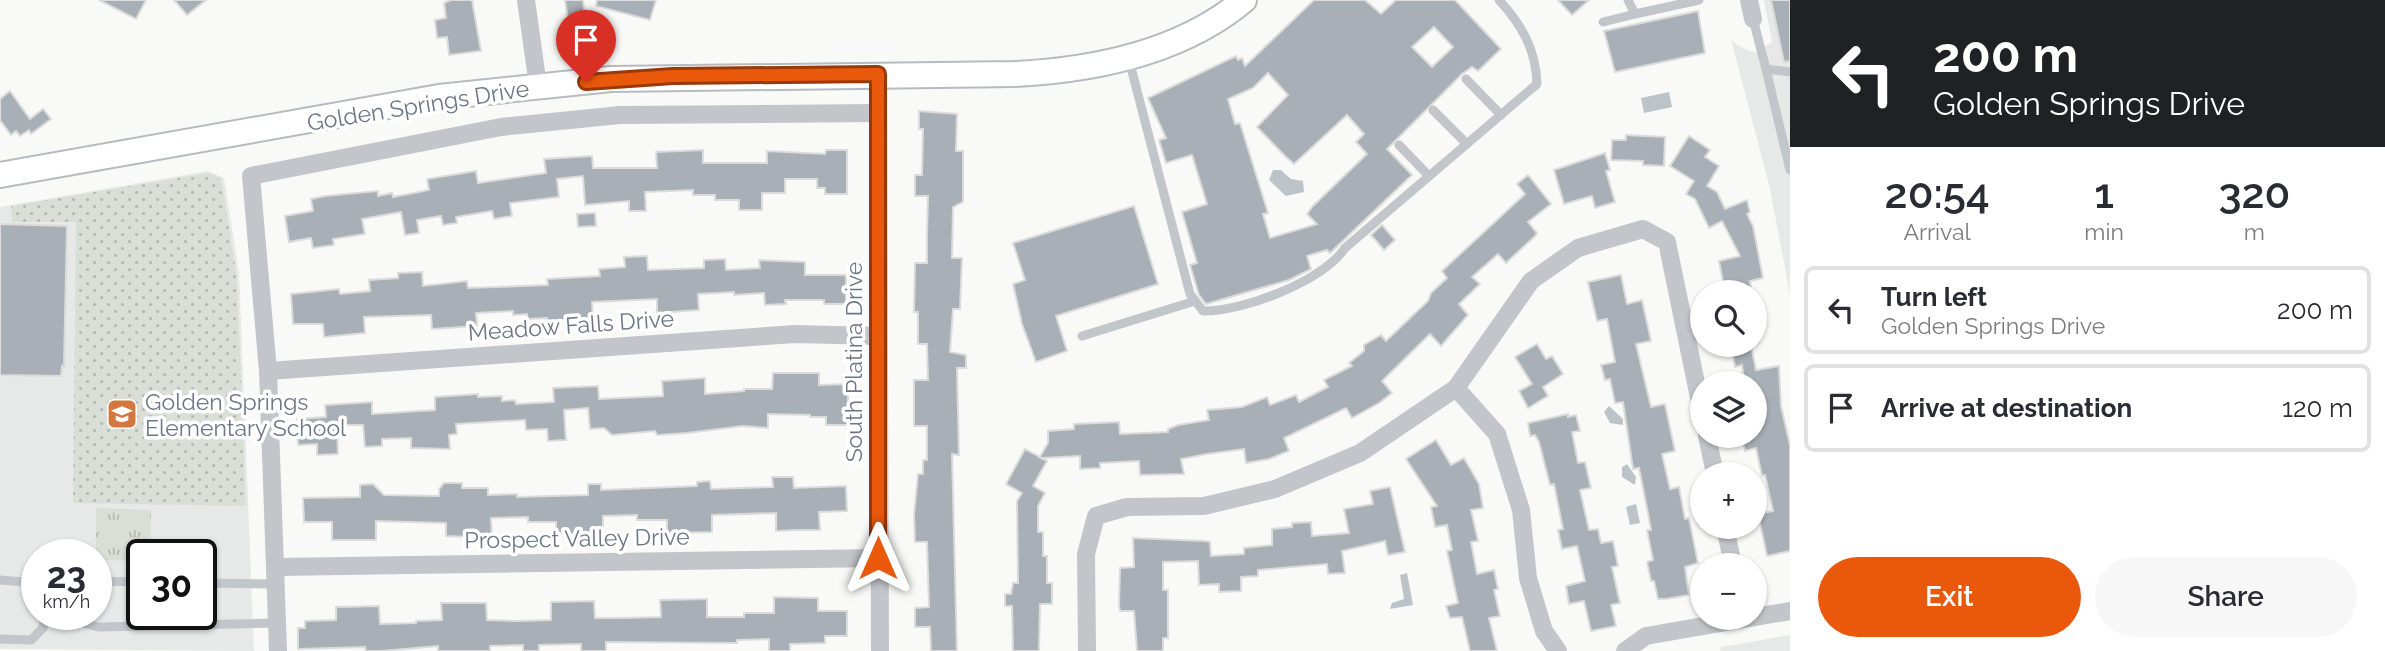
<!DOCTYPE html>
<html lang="en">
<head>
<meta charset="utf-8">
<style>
	body { margin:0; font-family:Raleway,sans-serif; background:#f7f7f7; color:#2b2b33; height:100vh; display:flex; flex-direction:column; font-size:26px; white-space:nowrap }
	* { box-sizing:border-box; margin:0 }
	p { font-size:23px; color:#7c7c81 }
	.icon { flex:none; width:38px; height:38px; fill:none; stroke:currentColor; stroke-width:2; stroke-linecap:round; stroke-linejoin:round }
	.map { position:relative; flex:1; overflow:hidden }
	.panel { display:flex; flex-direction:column; background:#fff; width:595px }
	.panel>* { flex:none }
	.top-card { background:#202124; color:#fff; overflow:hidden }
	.tools { position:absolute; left:1690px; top:280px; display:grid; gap:14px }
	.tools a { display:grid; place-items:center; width:77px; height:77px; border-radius:50%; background:#fff; box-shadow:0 2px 5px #0004; font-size:35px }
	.speed { position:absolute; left:21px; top:539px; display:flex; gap:14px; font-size:35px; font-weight:700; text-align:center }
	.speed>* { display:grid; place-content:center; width:91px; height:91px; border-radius:50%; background:#fff; box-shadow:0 2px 5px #0004; line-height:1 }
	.speed small { font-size:18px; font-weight:400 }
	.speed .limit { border:4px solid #111; border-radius:10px; background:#fff; color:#111 }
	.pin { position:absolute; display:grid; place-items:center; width:60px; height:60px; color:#fff; margin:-72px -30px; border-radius:50% 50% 50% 0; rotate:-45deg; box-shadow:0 0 7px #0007 }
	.pin .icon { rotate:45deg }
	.me { position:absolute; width:77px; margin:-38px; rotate:0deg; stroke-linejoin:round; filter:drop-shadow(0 0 5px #0008) }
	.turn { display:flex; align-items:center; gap:24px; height:147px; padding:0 28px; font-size:32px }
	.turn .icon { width:91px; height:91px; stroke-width:2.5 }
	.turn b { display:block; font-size:49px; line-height:60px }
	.eta { display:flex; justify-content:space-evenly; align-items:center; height:119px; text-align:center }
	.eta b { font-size:42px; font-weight:600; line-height:49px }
	.action { display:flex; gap:14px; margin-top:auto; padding:14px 28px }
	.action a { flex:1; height:80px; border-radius:42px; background:#ea580c; color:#fff; font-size:28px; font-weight:600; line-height:80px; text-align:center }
	.action a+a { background:#f7f7f7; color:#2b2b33 }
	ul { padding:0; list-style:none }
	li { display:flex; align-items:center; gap:21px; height:88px; margin:0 14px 10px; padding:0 14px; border:4px solid #e1e1e2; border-radius:10px }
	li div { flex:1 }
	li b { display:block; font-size:26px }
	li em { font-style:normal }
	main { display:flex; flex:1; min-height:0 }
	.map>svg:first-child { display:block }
</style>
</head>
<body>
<main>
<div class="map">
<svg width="1790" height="651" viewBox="0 0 1790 651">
	<defs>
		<pattern id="grass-dots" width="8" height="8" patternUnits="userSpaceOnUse" patternTransform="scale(1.75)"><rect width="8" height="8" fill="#d9ded7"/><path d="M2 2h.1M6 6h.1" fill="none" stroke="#b4b9b4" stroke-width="1.8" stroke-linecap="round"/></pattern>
		<pattern id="park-tufts" width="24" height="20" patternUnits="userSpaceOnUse" patternTransform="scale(1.75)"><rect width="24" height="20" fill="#d9ded7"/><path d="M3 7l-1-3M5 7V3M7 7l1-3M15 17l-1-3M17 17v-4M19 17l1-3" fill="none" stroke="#b4b9b4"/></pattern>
	</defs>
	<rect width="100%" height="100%" fill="#f9faf8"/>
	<g fill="#e7e9e8" fill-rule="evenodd">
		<path d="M 1764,0 L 1790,0 L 1790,295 L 1770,189 L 1731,39 L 1737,45 L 1755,53 L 1772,42 Z"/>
		<path d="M 208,171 L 224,178 L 239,272 L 254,651 L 0,649 L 0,207 ZM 37,555 L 96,555 L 96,614 L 37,614 ZM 142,555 L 201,555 L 201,614 L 142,614 Z"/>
		<path d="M 1790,635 L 1790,651 L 1720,651 L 1721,647 Z"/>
	</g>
	<path fill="url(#grass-dots)" d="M 208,173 L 219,177 L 222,183 L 237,278 L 246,506 L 73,503 L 76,222 L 12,222 L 11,206 Z"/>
	<path fill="url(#park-tufts)" d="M 96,508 L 151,510 L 151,555 L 142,555 L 142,561 L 96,560 Z"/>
	<g fill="#bcc4c9">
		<path d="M 1669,92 L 1672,107 L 1644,113 L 1641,98 Z"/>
		<path d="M 1273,170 L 1281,170 L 1291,179 L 1303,181 L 1304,192 L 1286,196 L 1269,180 Z"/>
		<path d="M 1609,406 L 1623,419 L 1623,425 L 1610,423 L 1604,412 Z"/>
		<path d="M 1627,464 L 1636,477 L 1635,485 L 1622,477 L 1622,467 Z"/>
		<path d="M 1636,504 L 1640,523 L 1630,525 L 1626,507 Z"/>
		<path d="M 1407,573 L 1413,605 L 1390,609 L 1392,603 L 1404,599 L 1400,575 Z"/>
	</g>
	<g fill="#a9afb6" stroke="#dbdcda" stroke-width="2" fill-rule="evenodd">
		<path d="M 99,0 L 146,0 L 136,19 Z"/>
		<path d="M 174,0 L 206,0 L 187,15 Z"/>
		<path d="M 451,0 L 472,0 L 481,51 L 449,55 L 447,37 L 437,38 L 435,20 L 446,18 L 444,3 Z"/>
		<path d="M 565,0 L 583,0 L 586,25 L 569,27 Z"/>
		<path d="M 597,0 L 656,0 L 650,20 L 596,6 Z"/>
		<path d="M 1314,0 L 1365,0 L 1381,14 L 1396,0 L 1455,0 L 1501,49 L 1478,71 L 1472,67 L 1462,74 L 1387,149 L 1412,175 L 1330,253 L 1327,250 L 1307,256 L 1311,269 L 1289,280 L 1206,304 L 1199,295 L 1190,265 L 1197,263 L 1182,212 L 1207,204 L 1192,155 L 1166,163 L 1159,140 L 1166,138 L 1148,98 L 1236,56 L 1238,60 L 1242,58 L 1245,66 ZM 1434,27 L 1453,47 L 1432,67 L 1412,47 ZM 1268,73 L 1288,95 L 1257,127 L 1286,157 L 1294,164 L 1347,115 L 1364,134 L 1356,142 L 1367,154 L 1313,206 L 1307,214 L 1317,224 L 1270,238 L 1263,214 L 1268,213 L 1240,123 L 1235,124 L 1228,99 L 1253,88 Z"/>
		<path d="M 1558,0 L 1589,0 L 1572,15 Z"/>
		<path d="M 1771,0 L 1790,0 L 1790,61 L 1784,62 Z"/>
		<path d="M 1698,11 L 1705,53 L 1615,72 L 1604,31 Z"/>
		<path d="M 10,91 L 30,119 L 43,109 L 51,119 L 31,134 L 29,130 L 20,136 L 16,131 L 11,135 L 0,120 L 0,99 Z"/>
		<path d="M 919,111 L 957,114 L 956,151 L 963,151 L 963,202 L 953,207 L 952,258 L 962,258 L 960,309 L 953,309 L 950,352 L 966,355 L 966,368 L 957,368 L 959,455 L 952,454 L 957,651 L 931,651 L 930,627 L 915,627 L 915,608 L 929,607 L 927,542 L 915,542 L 914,515 L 918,474 L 923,474 L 923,460 L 927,460 L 927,426 L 914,426 L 914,380 L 928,380 L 927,344 L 918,344 L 918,312 L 914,312 L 915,263 L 927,263 L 927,235 L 928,196 L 915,196 L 915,175 L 922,175 L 923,129 L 919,129 Z"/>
		<path d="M 1626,135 L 1665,137 L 1664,166 L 1643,165 L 1643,161 L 1611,160 L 1612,140 L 1626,140 Z"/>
		<path d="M 1689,136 L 1710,150 L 1705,157 L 1719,166 L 1707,186 L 1717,192 L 1725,209 L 1747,200 L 1750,212 L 1747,214 L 1753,226 L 1763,278 L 1750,281 L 1752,292 L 1725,292 L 1719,261 L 1740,256 L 1722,221 L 1709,228 L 1695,199 L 1686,194 L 1694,181 L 1670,166 Z"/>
		<path d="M 703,150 L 703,163 L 767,163 L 767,151 L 825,154 L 826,150 L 847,150 L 847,194 L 825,194 L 825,188 L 817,188 L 817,179 L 785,179 L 785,193 L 762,193 L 762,210 L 739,210 L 739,200 L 715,200 L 715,195 L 693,195 L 693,190 L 645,192 L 646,211 L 629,211 L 629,201 L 585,205 L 583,176 L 557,179 L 559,197 L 510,203 L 512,216 L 494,219 L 492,211 L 456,217 L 457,223 L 443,225 L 441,216 L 417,220 L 419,233 L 405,235 L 401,212 L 362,219 L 365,234 L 333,239 L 334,245 L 313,248 L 311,238 L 289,242 L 285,216 L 313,211 L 311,199 L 325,196 L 378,191 L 378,196 L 392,193 L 393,197 L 429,190 L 427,179 L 476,171 L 478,183 L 546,173 L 544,159 L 559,158 L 592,156 L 593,168 L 657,168 L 656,152 Z"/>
		<path d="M 1605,153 L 1610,170 L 1606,171 L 1615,202 L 1595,208 L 1592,196 L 1564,204 L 1554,170 Z"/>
		<path d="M 1528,175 L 1551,204 L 1528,222 L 1537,233 L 1535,236 L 1506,263 L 1498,254 L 1472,277 L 1480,284 L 1459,304 L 1468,315 L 1441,346 L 1430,334 L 1382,381 L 1392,393 L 1379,403 L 1352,418 L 1346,408 L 1284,438 L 1289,451 L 1269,459 L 1246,463 L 1244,449 L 1207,454 L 1181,459 L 1184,474 L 1140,475 L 1139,461 L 1100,463 L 1100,468 L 1080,469 L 1080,456 L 1041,458 L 1047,461 L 1033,486 L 1045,493 L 1038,506 L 1038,532 L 1043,532 L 1043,556 L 1047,556 L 1047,583 L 1052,583 L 1052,604 L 1040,604 L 1039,651 L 1013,651 L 1012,606 L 1005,606 L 1005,594 L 1011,594 L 1013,583 L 1018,583 L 1017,501 L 1022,493 L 1006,484 L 1025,449 L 1040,457 L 1048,443 L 1048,431 L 1074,429 L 1074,424 L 1119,422 L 1120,434 L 1168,432 L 1168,429 L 1178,425 L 1209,420 L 1207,410 L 1242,407 L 1267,397 L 1270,405 L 1296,395 L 1299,402 L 1328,387 L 1324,380 L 1352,366 L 1349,363 L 1364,351 L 1364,345 L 1381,335 L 1386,341 L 1428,301 L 1431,293 L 1447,278 L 1442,271 L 1525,194 L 1517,184 Z"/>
		<path d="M 1134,206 L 1158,284 L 1056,316 L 1067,351 L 1036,362 L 1022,324 L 1013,284 L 1025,280 L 1013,243 Z"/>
		<path d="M 595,213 L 596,226 L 578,227 L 577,214 Z"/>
		<path d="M 0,224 L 67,226 L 64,367 L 62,366 L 61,376 L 0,375 Z"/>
		<path d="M 1382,225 L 1395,240 L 1384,250 L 1371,235 Z"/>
		<path d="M 647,256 L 648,270 L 704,268 L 704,260 L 725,259 L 726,270 L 760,268 L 759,260 L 805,262 L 805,275 L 846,275 L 846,304 L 824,304 L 824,300 L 785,300 L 786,304 L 765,305 L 764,293 L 734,295 L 734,292 L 698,294 L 699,310 L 657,313 L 657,299 L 592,302 L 593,318 L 547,321 L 547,318 L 527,319 L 527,314 L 513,315 L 513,311 L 476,313 L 477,326 L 432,329 L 431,315 L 364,317 L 365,333 L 324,337 L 323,324 L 293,324 L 291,294 L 339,289 L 340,294 L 370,291 L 369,280 L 398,278 L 398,273 L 422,272 L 423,286 L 467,281 L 468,288 L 548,285 L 547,279 L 600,276 L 599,269 L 625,267 L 624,257 Z"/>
		<path d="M 1621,275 L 1627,304 L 1642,300 L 1651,341 L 1636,344 L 1645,382 L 1651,407 L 1665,404 L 1675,451 L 1662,454 L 1670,489 L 1679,487 L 1685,519 L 1689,518 L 1698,563 L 1685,567 L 1689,595 L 1666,599 L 1658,599 L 1654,581 L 1651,581 L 1647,562 L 1653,560 L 1647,530 L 1651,530 L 1647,508 L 1639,468 L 1633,469 L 1623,402 L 1615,403 L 1610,379 L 1605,380 L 1601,365 L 1615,362 L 1607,319 L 1597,321 L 1588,282 Z"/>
		<path d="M 1537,344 L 1546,359 L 1552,356 L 1563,374 L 1543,387 L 1548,396 L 1528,408 L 1519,391 L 1532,384 L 1515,357 Z"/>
		<path d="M 1731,345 L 1751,345 L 1756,370 L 1779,366 L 1781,406 L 1790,445 L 1790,551 L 1767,556 L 1758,514 L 1773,511 L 1765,475 L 1762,476 L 1756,448 L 1745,451 L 1741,436 L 1755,436 L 1755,383 L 1722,383 L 1722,377 L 1743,373 L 1742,365 L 1735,367 Z"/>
		<path d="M 773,373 L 819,373 L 819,385 L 848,384 L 848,425 L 826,425 L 826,417 L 810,417 L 810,415 L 768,414 L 768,428 L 743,426 L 687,433 L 657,435 L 655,431 L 612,435 L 604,428 L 590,429 L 588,408 L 564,410 L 566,440 L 548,441 L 547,429 L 526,430 L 525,420 L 456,424 L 457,434 L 449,435 L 450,449 L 411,448 L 411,438 L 382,439 L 382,446 L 365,447 L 363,425 L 337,425 L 338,454 L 317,455 L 317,444 L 298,445 L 297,419 L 326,417 L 325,405 L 372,402 L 372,414 L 435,410 L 435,397 L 478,394 L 478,397 L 502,396 L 502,401 L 515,400 L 516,404 L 554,402 L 553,388 L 598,386 L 599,399 L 663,396 L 662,381 L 705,378 L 705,394 L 744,391 L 744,389 L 772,389 Z"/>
		<path d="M 1568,414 L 1568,417 L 1576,415 L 1580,431 L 1572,432 L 1578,463 L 1585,462 L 1591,488 L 1580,490 L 1589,530 L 1598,529 L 1601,543 L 1613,541 L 1618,566 L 1612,567 L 1620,603 L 1611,605 L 1616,626 L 1591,631 L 1584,601 L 1569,604 L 1566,586 L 1585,581 L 1577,546 L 1562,549 L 1558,530 L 1563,529 L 1554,484 L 1550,485 L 1539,442 L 1535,435 L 1530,436 L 1528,423 Z"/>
		<path d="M 1436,440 L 1451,465 L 1464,458 L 1479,484 L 1483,508 L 1471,510 L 1478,541 L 1471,542 L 1477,574 L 1494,570 L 1498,589 L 1494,590 L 1500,616 L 1489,618 L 1497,651 L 1470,651 L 1462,617 L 1450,618 L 1446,606 L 1458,603 L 1447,551 L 1452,550 L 1447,525 L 1435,527 L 1431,507 L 1437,506 L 1406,459 Z"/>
		<path d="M 772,477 L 793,477 L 794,488 L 846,486 L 847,511 L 819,512 L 820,530 L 796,530 L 776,531 L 776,513 L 712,515 L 712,532 L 673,533 L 667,533 L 667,520 L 637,520 L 637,515 L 603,516 L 603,534 L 584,535 L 556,534 L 556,522 L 528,522 L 528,517 L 491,518 L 492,537 L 472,537 L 446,536 L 446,523 L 376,521 L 376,540 L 332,540 L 332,522 L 304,522 L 303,498 L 360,497 L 360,485 L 373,484 L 384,495 L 439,496 L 439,489 L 444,483 L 462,483 L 462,488 L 488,488 L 488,495 L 517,494 L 517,497 L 588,495 L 588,484 L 601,484 L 601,490 L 697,486 L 697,482 L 710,481 L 711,489 L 773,487 Z"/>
		<path d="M 1390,487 L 1405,552 L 1388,555 L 1385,541 L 1342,551 L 1345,573 L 1328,574 L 1327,564 L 1258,570 L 1258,576 L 1241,577 L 1241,591 L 1219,592 L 1219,584 L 1199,585 L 1198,561 L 1163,562 L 1163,590 L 1168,590 L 1168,638 L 1163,638 L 1163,651 L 1137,651 L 1134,611 L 1120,611 L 1119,605 L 1120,568 L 1134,567 L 1133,538 L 1205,541 L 1210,542 L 1211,556 L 1244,554 L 1244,548 L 1272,545 L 1272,529 L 1292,527 L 1292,523 L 1311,522 L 1312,536 L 1349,533 L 1344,509 L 1373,504 L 1370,491 Z"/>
		<path d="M 774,597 L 818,598 L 818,611 L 847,611 L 847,636 L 825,636 L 825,643 L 790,644 L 790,651 L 769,651 L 769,639 L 737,640 L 737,643 L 606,642 L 606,651 L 581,651 L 581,644 L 539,645 L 539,651 L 523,651 L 523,645 L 490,646 L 490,651 L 438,651 L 438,646 L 381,651 L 366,651 L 365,647 L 298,649 L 298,628 L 305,628 L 305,621 L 336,620 L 336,607 L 379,606 L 380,624 L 416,623 L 416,621 L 442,620 L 441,603 L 486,603 L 487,620 L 516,621 L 551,620 L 551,602 L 594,601 L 595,618 L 623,618 L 661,617 L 660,600 L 707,599 L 707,617 L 744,617 L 744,613 L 774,613 Z"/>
	</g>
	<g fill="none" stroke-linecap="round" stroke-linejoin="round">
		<g stroke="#b7babf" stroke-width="28">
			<path id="secondary" d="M 0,175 L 439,97 L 611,79 L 1015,74 C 1094,70 1182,52 1244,0"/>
		</g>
		<g stroke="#c2c5c9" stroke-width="9">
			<path d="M 1628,0 L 1635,14 L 1699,0"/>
			<path d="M 1753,19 L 1766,69 L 1790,72"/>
			<path d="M 1603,22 L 1635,14"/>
			<path d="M 1129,60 L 1190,294 L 1203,311 C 1242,312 1323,281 1345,248 L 1537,84 C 1536,50 1522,25 1499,0"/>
			<path d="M 1766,69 L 1790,170"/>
			<path d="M 1466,79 L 1501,115"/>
			<path d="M 1433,110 L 1467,144"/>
			<path d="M 1399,145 L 1429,176"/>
			<path d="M 1082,336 L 1195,301"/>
			<path d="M 0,580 L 37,583"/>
			<path d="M 96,581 L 142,582"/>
			<path d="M 201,583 L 276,584"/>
			<path d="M 72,614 L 72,620 L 98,627 L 277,623"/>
			<path d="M 44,620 L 72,620"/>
			<path d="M 0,639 L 31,640 L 43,628 L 45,614"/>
		</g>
		<g stroke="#c2c5c9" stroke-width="18">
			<path d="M 526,0 L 538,86"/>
			<path d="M 1749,0 L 1753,19"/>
			<path d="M 878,74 L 880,651"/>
			<path d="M 268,371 L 795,334 L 877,336"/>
			<path d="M 1456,388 L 1497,434 L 1521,510 L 1528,578 L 1544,631 L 1558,651"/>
			<path d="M 1707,436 L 1715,474"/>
			<path d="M 1725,527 L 1733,565"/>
			<path d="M 276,567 L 878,558"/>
			<path d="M 278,651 L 268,371 L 251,176 L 501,127 L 620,115 L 878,113"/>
			<path d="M 1087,651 L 1086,554 L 1096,516 L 1127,507 L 1204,506 L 1275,489 L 1360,453 L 1456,388 L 1531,281 L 1578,248 L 1643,229 L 1667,242 L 1703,417"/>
			<path d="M 1625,651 L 1646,636 L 1790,611"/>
		</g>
		<use href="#secondary" stroke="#fff" stroke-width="24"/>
	</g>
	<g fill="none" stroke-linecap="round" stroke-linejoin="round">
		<g stroke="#983908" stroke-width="18">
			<path id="route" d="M 586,82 L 673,76 L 878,74 L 878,558"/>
		</g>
		<use href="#route" stroke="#ea580c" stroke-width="12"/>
	</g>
	<defs>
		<g id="school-square" transform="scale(1.575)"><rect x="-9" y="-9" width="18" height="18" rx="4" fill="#d4763d" stroke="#fff"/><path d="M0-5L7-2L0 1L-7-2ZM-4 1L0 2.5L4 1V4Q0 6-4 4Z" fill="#fff"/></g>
	</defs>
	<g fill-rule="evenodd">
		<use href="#school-square" x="122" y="414"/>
	</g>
	<g text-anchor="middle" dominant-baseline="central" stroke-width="7" stroke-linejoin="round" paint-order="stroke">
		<g font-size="23" fill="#6c7786" stroke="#fff">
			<text transform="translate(418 105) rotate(-9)">Golden Springs Drive</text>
			<text transform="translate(571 325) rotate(-4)">Meadow Falls Drive</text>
			<text transform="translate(853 362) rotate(-90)">South Platina Drive</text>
			<text transform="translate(577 538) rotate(-1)">Prospect Valley Drive</text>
		</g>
		<g font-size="23" fill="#6c7786" stroke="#fff" text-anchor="start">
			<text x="145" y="401">Golden Springs<tspan x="145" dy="26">Elementary School</tspan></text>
		</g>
	</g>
</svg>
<div class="tools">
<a><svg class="icon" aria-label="search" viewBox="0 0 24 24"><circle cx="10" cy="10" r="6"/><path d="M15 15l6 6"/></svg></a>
<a><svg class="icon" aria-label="layers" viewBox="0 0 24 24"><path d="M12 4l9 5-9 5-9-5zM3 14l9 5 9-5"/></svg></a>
<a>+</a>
<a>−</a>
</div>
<div class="speed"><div>23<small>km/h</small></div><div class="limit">30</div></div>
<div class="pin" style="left:586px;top:82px;background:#d93025"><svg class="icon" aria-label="arrive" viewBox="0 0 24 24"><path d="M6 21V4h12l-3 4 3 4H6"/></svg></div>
<svg class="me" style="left:878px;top:558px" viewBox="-20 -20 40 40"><path d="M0-17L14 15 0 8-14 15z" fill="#ea580c" stroke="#fff" stroke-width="4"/></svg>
</div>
<section class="panel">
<div class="top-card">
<div class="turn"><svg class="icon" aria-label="left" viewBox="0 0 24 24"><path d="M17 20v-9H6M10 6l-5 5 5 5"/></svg><div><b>200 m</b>Golden Springs Drive</div></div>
</div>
<div class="eta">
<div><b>20:54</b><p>Arrival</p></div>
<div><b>1</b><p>min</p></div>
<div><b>320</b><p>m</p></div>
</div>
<ul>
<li><svg class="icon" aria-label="left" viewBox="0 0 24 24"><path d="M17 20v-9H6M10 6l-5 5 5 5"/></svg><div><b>Turn left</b><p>Golden Springs Drive</p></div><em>200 m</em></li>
<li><svg class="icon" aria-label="arrive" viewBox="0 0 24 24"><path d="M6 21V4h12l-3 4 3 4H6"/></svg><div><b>Arrive at destination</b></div><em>120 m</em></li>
</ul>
<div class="action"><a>Exit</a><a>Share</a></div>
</section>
</main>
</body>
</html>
